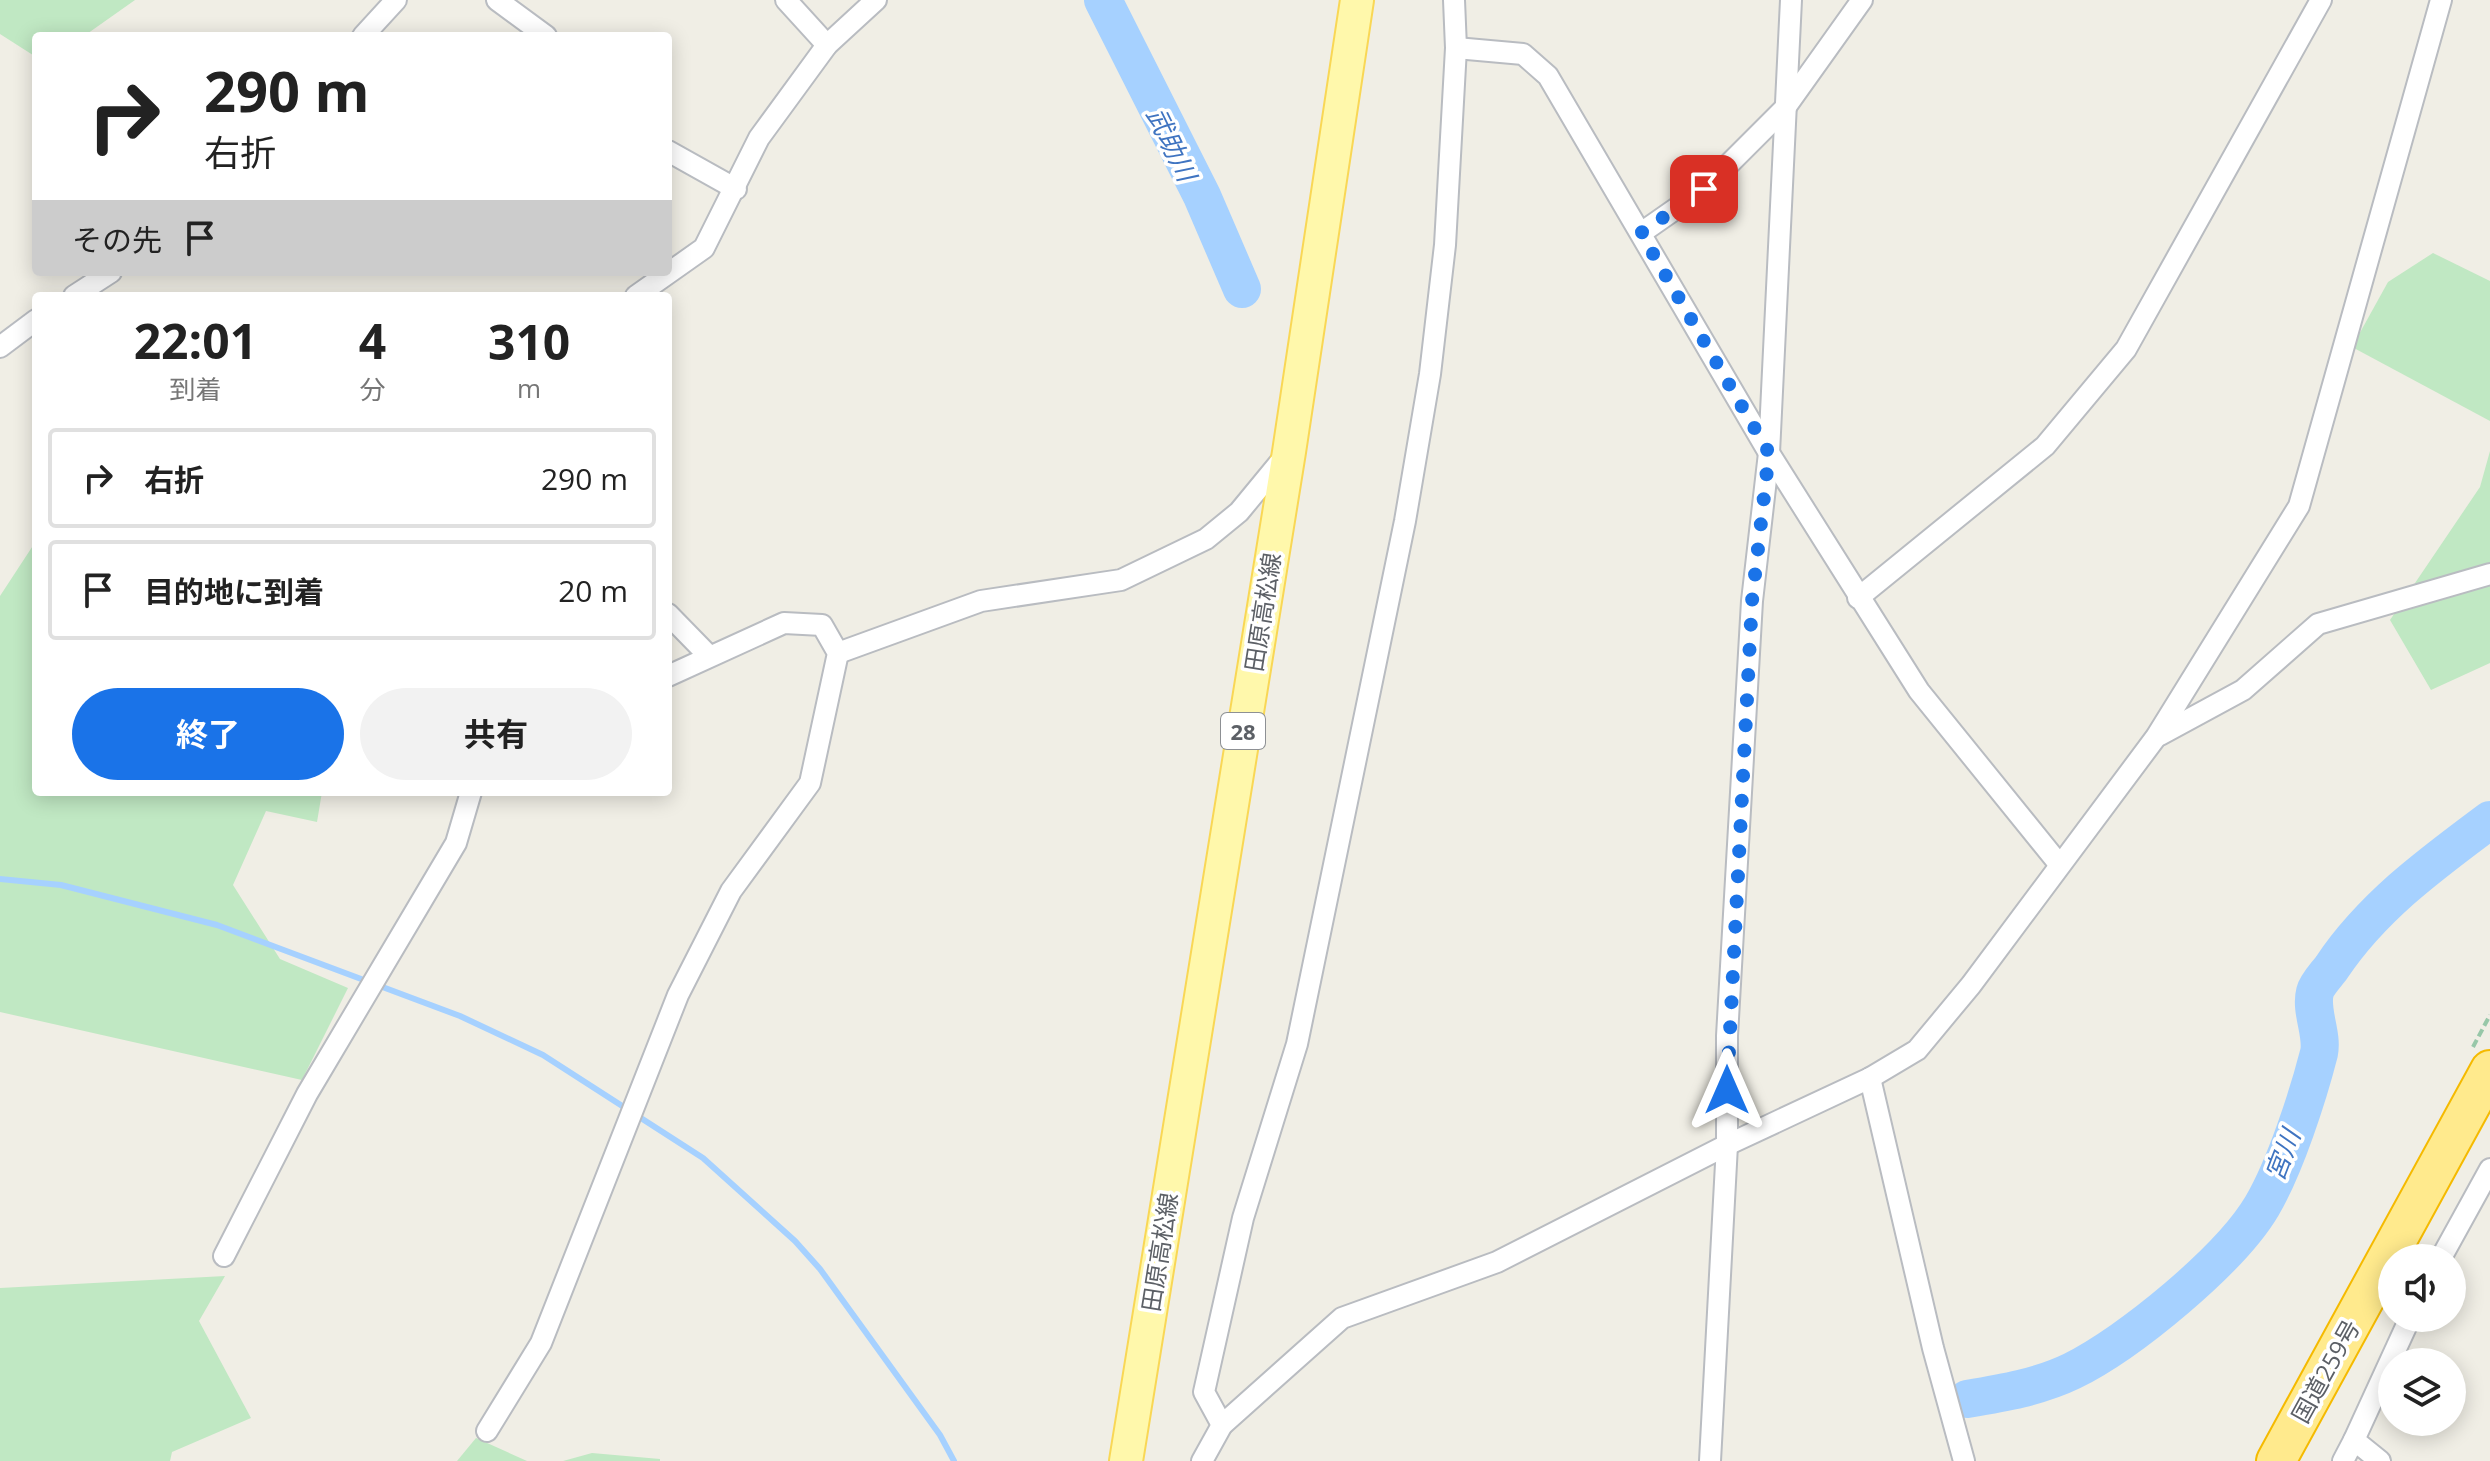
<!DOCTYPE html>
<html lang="ja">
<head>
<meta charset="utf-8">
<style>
	body { margin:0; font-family:"Open Sans","Noto Sans JP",sans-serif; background:#f2f2f2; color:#222; height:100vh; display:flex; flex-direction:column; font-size:30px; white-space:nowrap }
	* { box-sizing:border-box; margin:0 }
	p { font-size:26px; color:#767676 }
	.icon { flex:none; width:44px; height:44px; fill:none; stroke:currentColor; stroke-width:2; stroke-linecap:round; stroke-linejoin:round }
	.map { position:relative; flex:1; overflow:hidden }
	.panel { position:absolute; left:32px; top:292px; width:640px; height:504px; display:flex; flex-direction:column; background:#fff; border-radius:8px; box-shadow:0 4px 20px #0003 }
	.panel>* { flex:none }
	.banner { position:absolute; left:32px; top:32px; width:640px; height:244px; border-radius:8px; box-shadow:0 4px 20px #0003; background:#fff; color:#222; overflow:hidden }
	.controls { position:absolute; left:2378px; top:1244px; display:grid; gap:16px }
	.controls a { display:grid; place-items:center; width:88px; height:88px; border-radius:50%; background:#fff; box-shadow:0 4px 20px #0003; font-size:40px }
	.pin { position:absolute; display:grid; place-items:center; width:68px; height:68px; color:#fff; margin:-34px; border-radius:16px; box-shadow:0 4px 12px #0006 }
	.me { position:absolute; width:88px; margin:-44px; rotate:0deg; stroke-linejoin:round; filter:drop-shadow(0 0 6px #0008) }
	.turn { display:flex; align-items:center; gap:28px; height:168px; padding:0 40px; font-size:36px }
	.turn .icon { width:104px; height:104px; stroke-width:2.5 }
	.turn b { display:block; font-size:56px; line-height:68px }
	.then { display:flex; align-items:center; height:76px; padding:0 40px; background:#0003; gap:16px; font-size:30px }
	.eta { display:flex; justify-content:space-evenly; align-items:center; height:136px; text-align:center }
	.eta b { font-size:48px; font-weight:700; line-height:56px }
	.action { display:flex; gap:16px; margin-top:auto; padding:16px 40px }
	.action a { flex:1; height:92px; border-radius:48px; background:#1a73e8; color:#fff; font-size:32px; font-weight:700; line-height:92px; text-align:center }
	.action a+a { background:#f2f2f2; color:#222 }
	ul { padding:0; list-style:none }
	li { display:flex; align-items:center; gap:24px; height:100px; margin:0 16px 12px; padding:0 24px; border:4px solid #e0e0e0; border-radius:8px }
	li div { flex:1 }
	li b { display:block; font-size:30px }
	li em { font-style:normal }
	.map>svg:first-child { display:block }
</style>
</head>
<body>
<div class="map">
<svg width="2490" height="1461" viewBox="0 0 2490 1461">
	<rect width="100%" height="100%" fill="#f0eee5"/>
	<g fill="#c0e8c3">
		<path d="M 0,0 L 135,0 L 84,36 L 36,36 L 36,57 L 0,34 Z"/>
		<path d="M 2433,253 L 2490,281 L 2490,421 L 2352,347 L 2388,282 Z"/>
		<path d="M 2490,451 L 2490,663 L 2431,690 L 2390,620 L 2480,487 Z"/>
		<path d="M 36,541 L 36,792 L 322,792 L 317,822 L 266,811 L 233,885 L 280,959 L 348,988 L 302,1080 L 0,1012 L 0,596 Z"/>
		<path d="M 225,1276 L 199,1321 L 251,1418 L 172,1452 L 170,1461 L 0,1461 L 0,1288 Z"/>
		<path d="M 476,1438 L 527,1461 L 457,1461 Z"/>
		<path d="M 592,1453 L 660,1459 L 660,1461 L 563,1461 Z"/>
	</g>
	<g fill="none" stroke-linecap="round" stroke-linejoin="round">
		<path stroke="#a6d1ff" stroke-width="6" d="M 0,879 L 61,885 L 217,925 L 460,1016 L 543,1055 L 703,1158 L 795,1241 L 820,1269 L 940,1435 L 954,1461"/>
		<g stroke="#a6d1ff" stroke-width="38">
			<path d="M 1103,0 L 1202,196 L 1242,289"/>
			<path d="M 1967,1399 C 2003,1393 2039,1387 2072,1371 C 2129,1343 2230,1260 2262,1206 C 2285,1167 2308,1096 2319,1053 C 2323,1034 2310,1011 2315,992 C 2317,984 2327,974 2332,967 C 2373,906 2431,864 2490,820"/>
		</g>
		<g stroke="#b9bcc1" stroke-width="24">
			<g id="street">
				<path d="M 497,0 L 546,36"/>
				<path d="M 786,0 L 827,45"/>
				<path d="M 363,36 L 396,0"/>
				<path d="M 1456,48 L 1523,54 L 1548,76 L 1769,453 L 1919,691 L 2059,864"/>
				<path d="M 668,151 L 736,189"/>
				<path d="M 1641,233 L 1704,189 L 1785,108 L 1862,0"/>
				<path d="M 74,296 L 111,272"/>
				<path d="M 636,296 L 704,248 L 759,138 L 827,45 L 876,0"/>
				<path d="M 0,347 L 36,320"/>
				<path d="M 1858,598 L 2045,446 L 2126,349 L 2321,0"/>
				<path d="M 668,614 L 708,655"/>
				<path d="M 838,653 L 981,601 L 1121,580 L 1206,539 L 1239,512 L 1286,455"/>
				<path d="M 2160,735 L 2243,690 L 2318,624 L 2490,574"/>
				<path d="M 1870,1078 L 1933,1348 L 1964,1461"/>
				<path d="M 224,1256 L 307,1094 L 456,843 L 471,792"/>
				<path d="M 2441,1258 L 2490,1169"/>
				<path d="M 1222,1425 L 1204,1392 L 1243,1218 L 1297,1044 L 1405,521 L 1430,374 L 1445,245 L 1456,48 L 1454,0"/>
				<path d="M 487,1431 L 541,1343 L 678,995 L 731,891 L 810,783 L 838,653 L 822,625 L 784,623 L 668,676"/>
				<path d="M 1202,1461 L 1222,1425 L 1342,1318 L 1497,1262 L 1727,1145 L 1870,1078 L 1917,1050 L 1971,985 L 2156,737 L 2299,506 L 2441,0"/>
				<path d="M 1710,1461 L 1727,1145 L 1727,1036 L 1752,601 L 1769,453 L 1791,0"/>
				<path d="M 2343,1461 L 2354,1440"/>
				<path d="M 2380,1461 L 2354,1440 L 2410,1318"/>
			</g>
		</g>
		<g stroke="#f9d755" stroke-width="36">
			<path id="primary" d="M 1126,1461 L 1289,452 L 1357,0"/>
		</g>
		<g stroke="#f5ba00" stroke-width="42">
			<path id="highway" d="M 2276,1461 L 2490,1070"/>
		</g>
		<path stroke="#97c7a8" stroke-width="4" stroke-dasharray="8 4" stroke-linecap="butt" d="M 2473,1047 L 2490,1015"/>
		<use href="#street" stroke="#fff" stroke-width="20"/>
		<use href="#primary" stroke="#fff8ab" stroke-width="32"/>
		<use href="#highway" stroke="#ffea8d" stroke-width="38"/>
	</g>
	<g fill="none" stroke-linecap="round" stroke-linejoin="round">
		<path stroke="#1a73e8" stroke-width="14" stroke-dasharray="0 25.2" d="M 1704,189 L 1641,233 L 1769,453 L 1752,601 L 1727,1090"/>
	</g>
	<g text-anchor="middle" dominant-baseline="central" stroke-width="7" stroke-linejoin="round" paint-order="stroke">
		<rect fill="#fff" stroke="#8d9094" stroke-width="2" x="1221" y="713" width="44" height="36" rx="6"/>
		<g font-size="22" font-weight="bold" fill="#5c6066">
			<text x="1243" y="731">28</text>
		</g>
		<g font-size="24" fill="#5c6066" stroke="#fff">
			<text transform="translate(1262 612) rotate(-81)">田原高松線</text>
			<text transform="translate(1159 1252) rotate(-81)">田原高松線</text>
			<text transform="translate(2325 1371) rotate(-61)">国道259号</text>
		</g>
		<g font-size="26" font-style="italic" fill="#3f74c1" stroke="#fff">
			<text transform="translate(1172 144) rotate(64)">武助川</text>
			<text transform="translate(2282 1155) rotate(-69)">宮川</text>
		</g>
	</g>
</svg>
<div class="controls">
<a><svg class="icon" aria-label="sound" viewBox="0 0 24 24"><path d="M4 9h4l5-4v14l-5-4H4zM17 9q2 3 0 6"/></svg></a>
<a><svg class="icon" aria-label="layers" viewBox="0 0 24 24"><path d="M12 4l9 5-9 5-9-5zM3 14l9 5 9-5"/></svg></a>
</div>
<div class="pin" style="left:1704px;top:189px;background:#d93025"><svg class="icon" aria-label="arrive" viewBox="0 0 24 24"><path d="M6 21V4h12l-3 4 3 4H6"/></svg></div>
<svg class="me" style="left:1727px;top:1090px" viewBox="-20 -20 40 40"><path d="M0-17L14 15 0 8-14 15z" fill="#1a73e8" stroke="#fff" stroke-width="4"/></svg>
<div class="banner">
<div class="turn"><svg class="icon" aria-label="right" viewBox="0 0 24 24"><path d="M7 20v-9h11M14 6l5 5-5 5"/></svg><div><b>290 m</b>右折</div></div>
<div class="then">その先<svg class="icon" aria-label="arrive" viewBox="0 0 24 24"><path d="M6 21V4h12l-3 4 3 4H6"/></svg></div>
</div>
<section class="panel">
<div class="eta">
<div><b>22:01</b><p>到着</p></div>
<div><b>4</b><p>分</p></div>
<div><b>310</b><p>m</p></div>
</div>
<ul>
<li><svg class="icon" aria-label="right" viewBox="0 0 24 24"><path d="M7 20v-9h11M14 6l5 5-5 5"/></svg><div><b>右折</b></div><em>290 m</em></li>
<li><svg class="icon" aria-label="arrive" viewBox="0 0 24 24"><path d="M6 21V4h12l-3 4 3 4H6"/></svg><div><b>目的地に到着</b></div><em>20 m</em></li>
</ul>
<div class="action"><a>終了</a><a>共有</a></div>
</section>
</div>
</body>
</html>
